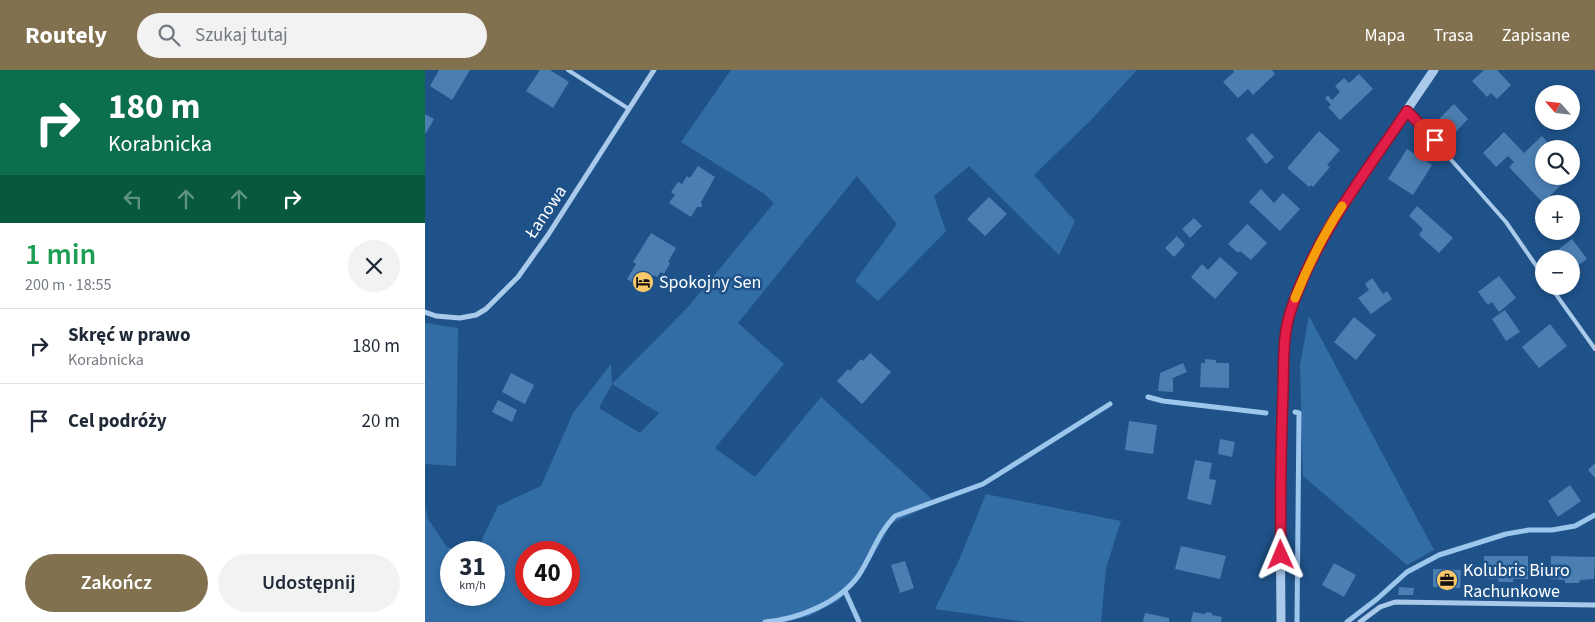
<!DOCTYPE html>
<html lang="pl">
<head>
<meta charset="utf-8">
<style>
	body { margin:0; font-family:"Source Sans 3",sans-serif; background:#f2f2f3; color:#1f2937; height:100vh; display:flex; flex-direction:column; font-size:19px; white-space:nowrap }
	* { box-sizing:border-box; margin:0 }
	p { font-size:16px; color:#747a83 }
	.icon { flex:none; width:28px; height:28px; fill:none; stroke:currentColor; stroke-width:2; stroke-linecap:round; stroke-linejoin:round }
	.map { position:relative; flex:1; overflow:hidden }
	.details { display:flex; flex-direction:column; background:#fff; width:425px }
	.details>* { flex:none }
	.top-card { background:#0b6e4f; color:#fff; overflow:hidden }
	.needle { width:32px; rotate:297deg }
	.tools { position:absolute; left:1110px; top:15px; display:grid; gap:10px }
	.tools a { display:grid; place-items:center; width:45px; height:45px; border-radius:50%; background:#fff; box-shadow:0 2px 8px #0003; font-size:25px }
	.speed { position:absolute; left:15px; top:471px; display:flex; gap:10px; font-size:25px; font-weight:700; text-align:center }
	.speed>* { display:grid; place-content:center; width:65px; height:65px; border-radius:50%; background:#fff; box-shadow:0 2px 8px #0003; line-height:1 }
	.speed small { font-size:12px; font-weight:400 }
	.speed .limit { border:8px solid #d22; background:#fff; color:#111 }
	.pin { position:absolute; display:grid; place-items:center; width:42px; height:42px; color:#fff; margin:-21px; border-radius:10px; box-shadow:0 2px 8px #0006 }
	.me { position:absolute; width:55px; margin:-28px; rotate:359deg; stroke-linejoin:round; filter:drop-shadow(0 0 4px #0008) }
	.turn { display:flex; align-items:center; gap:18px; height:105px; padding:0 25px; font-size:22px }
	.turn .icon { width:65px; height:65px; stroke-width:2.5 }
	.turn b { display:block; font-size:35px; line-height:42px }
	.lanes { display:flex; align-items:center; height:48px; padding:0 25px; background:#0003; justify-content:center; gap:25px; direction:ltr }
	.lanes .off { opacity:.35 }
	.round { display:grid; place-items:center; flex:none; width:52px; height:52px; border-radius:26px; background:#f2f2f3 }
	.overview { display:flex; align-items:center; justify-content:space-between; height:85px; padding:0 25px }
	h1 { font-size:30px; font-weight:600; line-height:38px; color:#1e9e55 }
	.action { display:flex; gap:10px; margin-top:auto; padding:10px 25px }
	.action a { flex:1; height:58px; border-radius:30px; background:#82714e; color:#fff; font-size:20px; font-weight:600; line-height:58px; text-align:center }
	.action a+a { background:#f2f2f3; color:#1f2937 }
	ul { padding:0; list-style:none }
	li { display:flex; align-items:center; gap:15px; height:75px; padding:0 25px; border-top:1px solid #e0e1e3 }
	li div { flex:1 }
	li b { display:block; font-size:19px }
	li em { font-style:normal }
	header { display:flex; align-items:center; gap:30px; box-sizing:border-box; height:70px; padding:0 25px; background:#82714e; color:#fff }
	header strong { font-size:24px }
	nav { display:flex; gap:28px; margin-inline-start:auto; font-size:18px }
	.search { width:350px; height:45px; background:#f2f2f3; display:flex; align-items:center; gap:12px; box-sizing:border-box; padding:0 18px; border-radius:28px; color:#747a83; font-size:19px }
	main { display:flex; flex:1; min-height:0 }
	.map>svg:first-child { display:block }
</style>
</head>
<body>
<header>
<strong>Routely</strong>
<div class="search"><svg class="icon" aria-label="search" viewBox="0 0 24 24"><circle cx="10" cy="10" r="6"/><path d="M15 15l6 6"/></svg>Szukaj tutaj</div>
<nav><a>Mapa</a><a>Trasa</a><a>Zapisane</a></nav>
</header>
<main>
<section class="details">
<div class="top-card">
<div class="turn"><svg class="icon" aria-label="right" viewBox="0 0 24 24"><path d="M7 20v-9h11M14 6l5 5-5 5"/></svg><div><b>180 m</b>Korabnicka</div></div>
<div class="lanes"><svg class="icon off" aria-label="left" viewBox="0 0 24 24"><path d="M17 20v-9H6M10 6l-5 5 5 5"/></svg><svg class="icon off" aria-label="ahead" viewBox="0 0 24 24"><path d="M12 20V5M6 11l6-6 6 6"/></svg><svg class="icon off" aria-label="ahead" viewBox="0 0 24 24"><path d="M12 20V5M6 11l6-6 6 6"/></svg><svg class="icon" aria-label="right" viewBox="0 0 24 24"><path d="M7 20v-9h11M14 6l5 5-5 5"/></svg></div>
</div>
<div class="overview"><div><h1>1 min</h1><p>200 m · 18:55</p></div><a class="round"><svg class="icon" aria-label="close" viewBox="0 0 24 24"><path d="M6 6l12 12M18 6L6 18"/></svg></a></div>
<ul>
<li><svg class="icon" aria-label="right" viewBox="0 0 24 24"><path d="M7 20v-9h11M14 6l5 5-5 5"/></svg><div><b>Skręć w prawo</b><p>Korabnicka</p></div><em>180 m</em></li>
<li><svg class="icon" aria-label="arrive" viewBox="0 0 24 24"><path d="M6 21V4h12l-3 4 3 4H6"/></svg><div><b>Cel podróży</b></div><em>20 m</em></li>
</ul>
<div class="action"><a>Zakończ</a><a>Udostępnij</a></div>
</section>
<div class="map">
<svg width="1170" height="552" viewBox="0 0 1170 552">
	<rect width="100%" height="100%" fill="#1f5289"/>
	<g fill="#326da6" fill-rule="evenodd">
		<path d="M 306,0 L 712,0 L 665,51 L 609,105 L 650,151 L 634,185 L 544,96 L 509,126 L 521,161 L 453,231 L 430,211 L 472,154 L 432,106 L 313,253 L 359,294 L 290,378 L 330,407 L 396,327 L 511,433 L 467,453 L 433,511 L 413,531 L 384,546 L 360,552 L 0,552 L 0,435 L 3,449 L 22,477 L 44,482 L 26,482 L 26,525 L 69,525 L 69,482 L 51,482 L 73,436 L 116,416 L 148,343 L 186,294 L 187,314 L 263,237 L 349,133 L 338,123 L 256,72 ZM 187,314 L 234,343 L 215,363 L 174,338 ZM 101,482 L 144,482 L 144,525 L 101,525 Z"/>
		<path d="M 884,246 L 1009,480 L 982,495 L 878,406 L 875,295 Z"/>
		<path d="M 0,253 L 33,258 L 31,396 L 0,394 Z"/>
		<path d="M 561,424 L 696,451 L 681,498 L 676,552 L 602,552 L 510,539 L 534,490 Z"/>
	</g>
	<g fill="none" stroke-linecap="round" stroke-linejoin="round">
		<g stroke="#9dc6ed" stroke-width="5">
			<path d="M 723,327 L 738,331 L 841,343"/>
			<path d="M 870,342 L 874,343 L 872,552"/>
			<path d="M 420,521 L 434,552"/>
			<path d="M 340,552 C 374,549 414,533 434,505 C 447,485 453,463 470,446 L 558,414 L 685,334"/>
			<path d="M 922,552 L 952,529 L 982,502 L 1014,485 L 1081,464 L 1104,460 L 1127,460 L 1150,456 L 1170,445"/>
		</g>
	</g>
	<g fill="#4b7fb2">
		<path d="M 14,0 L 45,0 L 27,30 L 5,16 Z"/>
		<path d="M 115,0 L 125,0 L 144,12 L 128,38 L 101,21 Z"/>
		<path d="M 808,0 L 847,0 L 850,4 L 828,25 L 823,19 L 813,28 L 798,12 L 809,2 Z"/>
		<path d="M 1059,0 L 1072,0 L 1086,15 L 1072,29 L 1066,23 L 1062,27 L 1047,11 Z"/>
		<path d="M 934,4 L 948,19 L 915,50 L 903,37 L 906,35 L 900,28 L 903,25 L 907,30 L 915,22 L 910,16 L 919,8 L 924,13 Z"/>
		<path d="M 1029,34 L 1043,49 L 1027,66 L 1012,51 Z"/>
		<path d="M 0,44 L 9,49 L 1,63 L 0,63 Z"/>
		<path d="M 894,61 L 915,80 L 902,95 L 905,97 L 888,117 L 886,115 L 884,117 L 862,98 Z"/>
		<path d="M 1079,62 L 1099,83 L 1117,66 L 1128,79 L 1119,79 L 1119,106 L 1145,106 L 1118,133 L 1084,97 L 1089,92 L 1083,86 L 1071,97 L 1058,83 Z"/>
		<path d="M 827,63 L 849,87 L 841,94 L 821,69 Z"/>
		<path d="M 982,79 L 1007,95 L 988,125 L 963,109 Z"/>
		<path d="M 273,96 L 290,107 L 276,132 L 277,137 L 272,137 L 266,147 L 244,133 L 250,125 L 246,122 L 253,112 L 257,114 L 262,106 L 265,108 Z"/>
		<path d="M 836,119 L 849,133 L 858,123 L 875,139 L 855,161 L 824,132 Z"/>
		<path d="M 564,127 L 582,144 L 560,166 L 542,149 Z"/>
		<path d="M 992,136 L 1028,168 L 1014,183 L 994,165 L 998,159 L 984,146 Z"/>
		<path d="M 769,148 L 777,156 L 765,168 L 757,159 Z"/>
		<path d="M 822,154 L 842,173 L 826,190 L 815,181 L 813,183 L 803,174 Z"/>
		<path d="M 226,163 L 251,178 L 243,192 L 245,193 L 239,204 L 236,202 L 232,207 L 228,205 L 220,220 L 202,209 L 211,194 L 208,192 Z"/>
		<path d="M 752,166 L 760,175 L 749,187 L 740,178 Z"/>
		<path d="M 1147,169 L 1162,189 L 1146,200 L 1146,189 L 1121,189 Z"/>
		<path d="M 795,187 L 813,203 L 790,229 L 766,207 L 777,194 L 783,200 Z"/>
		<path d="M 1074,206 L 1091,228 L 1074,242 L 1067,232 L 1063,235 L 1053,222 Z"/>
		<path d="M 947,208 L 958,224 L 962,221 L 967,229 L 946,244 L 933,228 L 944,220 L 940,214 Z"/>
		<path d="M 1080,240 L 1095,262 L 1081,271 L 1067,249 Z"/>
		<path d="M 929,247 L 951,265 L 931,290 L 909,272 Z"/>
		<path d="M 1125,254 L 1142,276 L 1114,298 L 1097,277 Z"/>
		<path d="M 445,283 L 466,302 L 437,334 L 412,311 L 423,299 L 425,301 L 436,289 L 438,291 Z"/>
		<path d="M 780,289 L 791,290 L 791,293 L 804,293 L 804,318 L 775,317 L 776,293 L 780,293 Z"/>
		<path d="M 758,293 L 762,302 L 748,308 L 748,322 L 733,321 L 735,303 Z"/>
		<path d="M 86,303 L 109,315 L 100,334 L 77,322 Z"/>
		<path d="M 73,330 L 92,340 L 87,352 L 67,342 Z"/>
		<path d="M 704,351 L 732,355 L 728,384 L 700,380 Z"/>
		<path d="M 795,369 L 810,372 L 807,387 L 793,384 Z"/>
		<path d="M 770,390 L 787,393 L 784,409 L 791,410 L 786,435 L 762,429 Z"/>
		<path d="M 1170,393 L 1170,408 L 1163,400 Z"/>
		<path d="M 1145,415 L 1156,431 L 1133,447 L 1123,431 Z"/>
		<path d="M 756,476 L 801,486 L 795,509 L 750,499 Z"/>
		<path d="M 1059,486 L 1103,486 L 1103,509 L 1088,509 L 1088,512 L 1074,512 L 1073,509 L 1059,508 Z"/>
		<path d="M 1126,486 L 1170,487 L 1169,509 L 1155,510 L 1154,513 L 1140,513 L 1140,510 L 1125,509 Z"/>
		<path d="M 480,491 L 489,518 L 475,523 L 466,495 Z"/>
		<path d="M 909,493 L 931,505 L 919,527 L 897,515 Z"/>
		<path d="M 1008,499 L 1036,500 L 1035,518 L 1008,517 Z"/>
		<path d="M 974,517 L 989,518 L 988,525 L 973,525 Z"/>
		<path d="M 768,542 L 780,544 L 781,542 L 787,543 L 787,545 L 797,547 L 796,552 L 766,552 Z"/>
		<path d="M 720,543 L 744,548 L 744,552 L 718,552 Z"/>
	</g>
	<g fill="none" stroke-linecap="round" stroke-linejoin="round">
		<g stroke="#a9caeb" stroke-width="4">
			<path d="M 143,0 L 204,39"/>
			<path d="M 983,41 L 1081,152 L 1119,207"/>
			<path d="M 1125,216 L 1170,279"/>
		</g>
		<g stroke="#a9caeb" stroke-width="5">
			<path d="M 0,242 L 11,246 L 35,248 L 51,245 L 61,239 L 93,207 L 123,165 L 229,0"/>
			<path d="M 935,552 L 955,537 L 970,532 L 1170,535"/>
		</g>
		<path stroke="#a9caeb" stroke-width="9" d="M 856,552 L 855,416 L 860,268 L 865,241 L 876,214 L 904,155 L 1009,0"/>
	</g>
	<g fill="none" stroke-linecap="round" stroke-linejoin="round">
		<g stroke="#92132f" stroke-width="12">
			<path id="route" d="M 856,485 C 855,431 856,377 858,322 C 859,295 857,266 866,240 C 890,166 940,104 982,41 L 1010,70"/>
		</g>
		<use href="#route" stroke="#e11d48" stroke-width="9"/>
		<path stroke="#f59e0b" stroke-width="9" d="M 870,228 C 883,196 898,165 917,136"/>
	</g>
	<defs>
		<g id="hotel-disc" transform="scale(1.125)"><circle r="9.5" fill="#fac869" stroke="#1f5289"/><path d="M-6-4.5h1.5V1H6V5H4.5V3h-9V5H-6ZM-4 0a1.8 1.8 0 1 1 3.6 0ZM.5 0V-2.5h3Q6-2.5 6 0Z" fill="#111"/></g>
		<g id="office-disc" transform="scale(1.125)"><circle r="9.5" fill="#fac869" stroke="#1f5289"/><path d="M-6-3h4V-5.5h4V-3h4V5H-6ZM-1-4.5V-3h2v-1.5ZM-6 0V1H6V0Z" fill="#111"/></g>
	</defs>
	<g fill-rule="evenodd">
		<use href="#hotel-disc" x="218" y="212"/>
		<use href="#office-disc" x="1022" y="510"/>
	</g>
	<g text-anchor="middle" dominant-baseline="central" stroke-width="5" stroke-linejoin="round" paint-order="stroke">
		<g font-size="18" fill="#fff" stroke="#1f5289">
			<text transform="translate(121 142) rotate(-56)">Łanowa</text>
		</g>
		<g font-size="18" fill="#fff" stroke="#1f5289" text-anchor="start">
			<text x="234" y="212">Spokojny Sen</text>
			<text x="1038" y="500">Kolubris Biuro<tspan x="1038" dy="21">Rachunkowe</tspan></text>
		</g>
	</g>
</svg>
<div class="tools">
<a><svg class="needle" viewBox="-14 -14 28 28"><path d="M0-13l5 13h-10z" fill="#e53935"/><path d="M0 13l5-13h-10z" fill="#747a83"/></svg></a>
<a><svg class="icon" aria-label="search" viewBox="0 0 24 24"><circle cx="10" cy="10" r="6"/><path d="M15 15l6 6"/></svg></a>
<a>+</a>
<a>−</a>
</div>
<div class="speed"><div>31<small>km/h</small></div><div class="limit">40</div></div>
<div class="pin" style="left:1010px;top:70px;background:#d93025"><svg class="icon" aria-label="arrive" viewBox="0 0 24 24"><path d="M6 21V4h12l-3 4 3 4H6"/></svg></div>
<svg class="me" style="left:856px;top:485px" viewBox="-20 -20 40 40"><path d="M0-17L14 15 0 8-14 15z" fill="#e11d48" stroke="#fff" stroke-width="4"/></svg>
</div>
</main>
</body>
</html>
